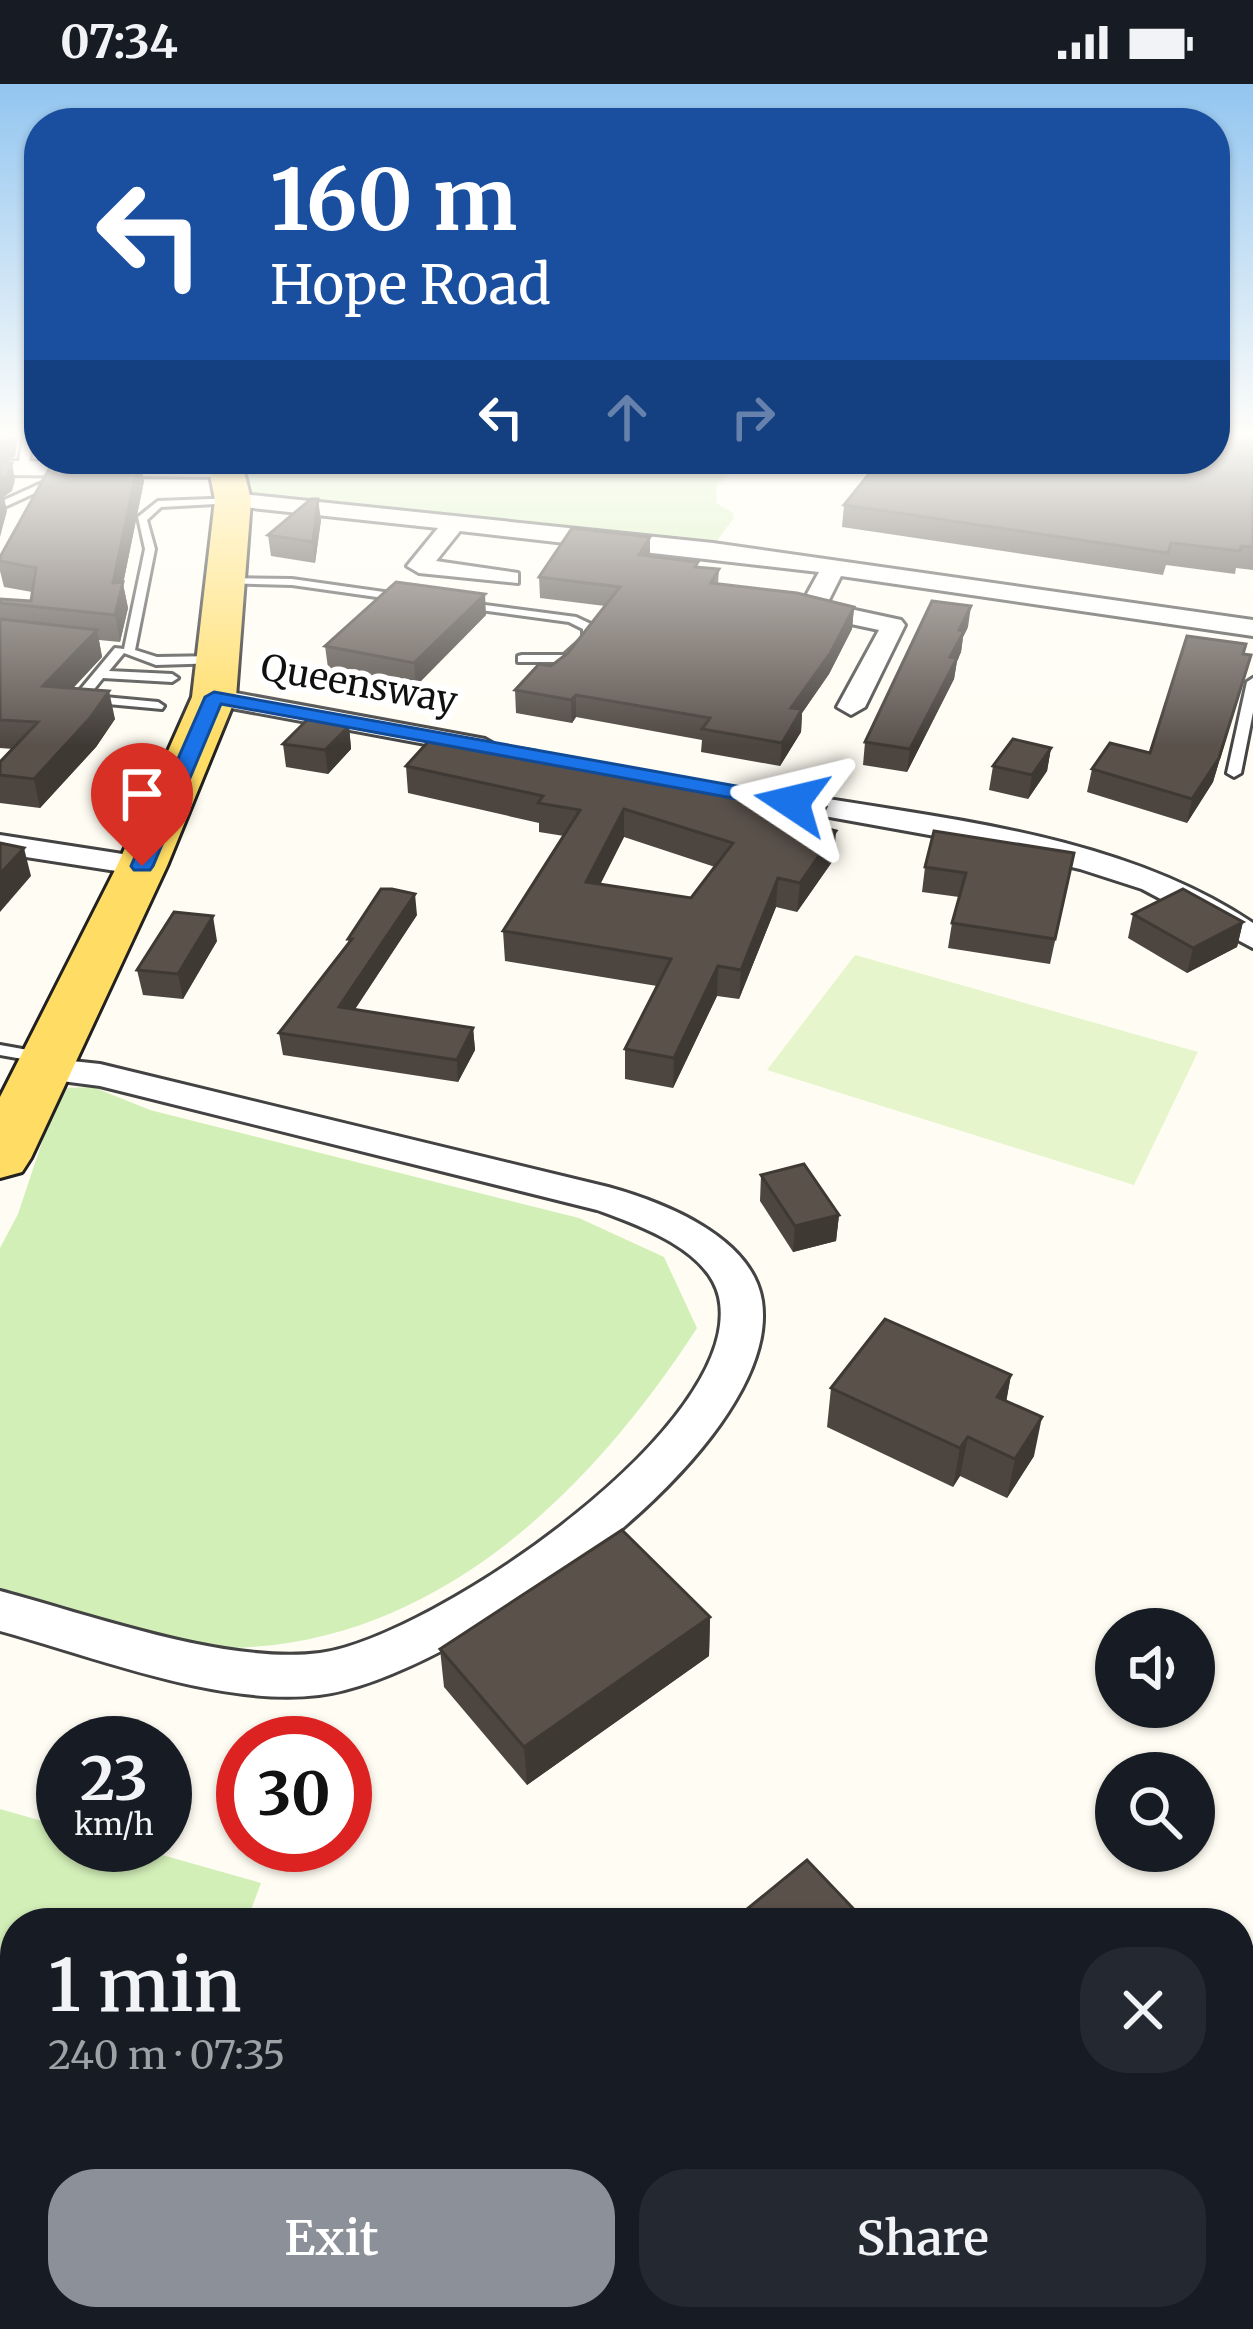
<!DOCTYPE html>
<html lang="en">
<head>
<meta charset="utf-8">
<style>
	body { margin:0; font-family:Merriweather,serif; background:#242831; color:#f1f3f6; height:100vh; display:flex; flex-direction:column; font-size:45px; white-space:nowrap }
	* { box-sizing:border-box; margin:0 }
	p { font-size:39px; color:#9ea1a6 }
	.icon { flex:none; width:66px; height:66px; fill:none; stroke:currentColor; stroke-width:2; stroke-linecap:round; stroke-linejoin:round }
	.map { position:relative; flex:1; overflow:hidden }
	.side { position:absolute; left:0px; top:1824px; width:1254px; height:423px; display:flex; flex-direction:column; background:#171b24; border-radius:48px 48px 0 0; box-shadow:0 3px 9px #0004 }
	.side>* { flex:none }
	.guide { position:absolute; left:24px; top:24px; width:1206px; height:366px; border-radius:48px; box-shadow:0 3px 9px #0004; background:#1a4fa0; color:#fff; overflow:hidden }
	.controls { position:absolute; left:1095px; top:1524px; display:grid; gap:24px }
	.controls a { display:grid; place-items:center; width:120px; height:120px; border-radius:50%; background:#171b24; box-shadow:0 3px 9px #0004; font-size:60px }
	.speed { position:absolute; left:36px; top:1632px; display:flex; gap:24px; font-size:60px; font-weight:700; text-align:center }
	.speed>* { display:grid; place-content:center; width:156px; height:156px; border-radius:50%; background:#171b24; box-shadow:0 3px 9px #0004; line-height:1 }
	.speed small { font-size:30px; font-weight:400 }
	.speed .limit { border:18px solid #d22; background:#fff; color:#111 }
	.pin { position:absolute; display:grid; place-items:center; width:102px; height:102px; color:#fff; margin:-123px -51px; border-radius:50% 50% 50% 0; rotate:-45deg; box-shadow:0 0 12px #0007 }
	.pin .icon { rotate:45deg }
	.me { position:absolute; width:132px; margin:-66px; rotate:280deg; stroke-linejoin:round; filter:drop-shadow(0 0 9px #0008) }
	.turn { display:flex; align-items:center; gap:42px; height:252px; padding:0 48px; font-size:54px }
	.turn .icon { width:156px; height:156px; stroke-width:2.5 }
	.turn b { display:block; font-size:84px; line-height:102px }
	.lanes { display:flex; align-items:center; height:114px; padding:0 48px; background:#0003; justify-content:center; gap:60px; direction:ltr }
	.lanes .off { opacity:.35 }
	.round { display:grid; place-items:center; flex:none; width:126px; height:126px; border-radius:48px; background:#242831 }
	.overview { display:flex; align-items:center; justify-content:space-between; height:204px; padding:0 48px }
	h1 { font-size:72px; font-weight:600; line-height:90px }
	.button { display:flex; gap:24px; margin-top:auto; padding:24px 48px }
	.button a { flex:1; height:138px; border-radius:48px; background:#8c9099; color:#fff; font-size:48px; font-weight:600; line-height:138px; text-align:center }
	.button a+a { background:#242831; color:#f1f3f6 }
	.status { display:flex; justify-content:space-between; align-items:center; height:84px; padding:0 60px; background:#171b24; direction:ltr }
	.status svg { height:33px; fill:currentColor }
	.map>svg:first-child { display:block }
</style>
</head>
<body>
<div class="status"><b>07:34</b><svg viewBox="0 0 49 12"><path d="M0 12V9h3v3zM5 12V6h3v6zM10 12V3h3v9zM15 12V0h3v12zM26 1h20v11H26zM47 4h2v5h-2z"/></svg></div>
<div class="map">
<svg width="1253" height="2245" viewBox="0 0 1253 2245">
	<rect width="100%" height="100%" fill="#fffdf3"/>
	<g fill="#d3efb8">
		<path d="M 245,375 L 747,375 L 717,401 L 716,419 L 732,428 L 734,434 L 713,462 L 249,412 Z"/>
		<path d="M 93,1003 L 150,1026 L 579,1134 L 664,1173 L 697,1244 C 590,1409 434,1563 225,1564 C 202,1564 176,1556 153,1551 C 102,1541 51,1531 0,1521 L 0,1164 L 18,1130 L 60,1004 Z"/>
		<path d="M 0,1725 L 63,1743 L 63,1761 L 127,1761 L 261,1799 L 246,1839 L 15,1839 L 15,2232 L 101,2232 L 97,2245 L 0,2245 Z"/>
	</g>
	<path fill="#e6f5cb" d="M 855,871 L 1198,968 L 1134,1101 L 767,986 Z"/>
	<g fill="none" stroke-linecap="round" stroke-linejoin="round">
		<g stroke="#434343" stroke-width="6">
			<g id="lane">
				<path d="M 24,348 L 34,348 L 28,384 L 23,387 L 18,384 Z"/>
				<path d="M 55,393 L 60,396 L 59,398 L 0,425 L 0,418 Z"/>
				<path d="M 237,414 L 238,416 L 233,419 L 161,423 L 147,436 L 155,465 L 135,566 L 157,573 L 217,572 L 223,576 L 221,579 L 156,581 L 124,569 L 109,587 L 172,590 L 178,594 L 172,598 L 103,594 L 91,609 L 94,612 L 158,618 L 164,622 L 162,625 L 86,618 L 78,609 L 80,606 L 115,564 L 124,565 L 145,465 L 138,433 L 158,417 Z"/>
				<path d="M 225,494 L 292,495 L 405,511 L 411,514 L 405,517 L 292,501 L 221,499 L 221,495 Z"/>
				<path d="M 462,518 L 576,533 L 593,541 L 595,555 L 571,578 L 518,578 L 518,572 L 522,571 L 564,571 L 583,554 L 583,545 L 569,538 L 458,523 L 456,521 Z"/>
				<path d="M 1253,594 L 1253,628 L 1241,689 L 1234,693 L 1227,689 L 1247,598 Z"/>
				<path d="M 0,961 L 45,969 L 53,974 L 45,979 L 0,971 Z"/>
			</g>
		</g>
		<g stroke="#434343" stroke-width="6">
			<g id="street">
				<path d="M 0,377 L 225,379 L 236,386 L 225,393 L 0,391 Z"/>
				<path d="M 233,409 L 713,459 L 1253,536 L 1253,552 L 841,492 L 827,520 L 901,536 L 905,541 L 865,623 L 851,631 L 837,623 L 879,546 L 809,531 L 802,519 L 819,488 L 460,447 L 436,477 L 518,489 L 518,499 L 419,489 L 407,482 L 438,444 L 225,421 L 222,416 Z"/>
				<path d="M 214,605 L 485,655 L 499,663 L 485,671 L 204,619 L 200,613 L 204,607 Z"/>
				<path d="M 773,706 C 933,734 1115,747 1253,839 L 1253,864 L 1142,805 L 1080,785 L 957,756 L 763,721 L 758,715 L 763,709 Z"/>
				<path d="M 0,751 L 142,773 L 158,782 L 142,791 L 0,769 Z"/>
				<path d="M 44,974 L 100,980 L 608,1103 C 662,1118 752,1152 762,1217 C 784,1367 450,1596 319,1611 C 220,1623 95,1573 0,1547 L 0,1507 C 91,1531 227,1581 320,1569 C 431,1554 747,1341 719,1213 C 708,1165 638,1141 597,1126 L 100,1002 L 31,993 L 26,985 L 31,977 Z"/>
			</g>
		</g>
		<g stroke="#212121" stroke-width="6">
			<path id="primary" d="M 207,375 L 241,375 L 251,416 L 236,613 L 167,782 L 31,1074 L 22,1088 L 0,1094 L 0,1013 L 117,782 L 192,613 L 215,416 Z"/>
		</g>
		<use href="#lane" fill="#fff" fill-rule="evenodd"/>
		<use href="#street" fill="#fff" fill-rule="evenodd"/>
		<use href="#primary" fill="#ffdc63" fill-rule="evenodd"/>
	</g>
	<g fill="#4d4640" fill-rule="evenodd">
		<path d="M 1253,348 L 1253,486 L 1236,484 L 1235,490 L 1166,481 L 1163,491 L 842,443 L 844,421 L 876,383 Z"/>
		<path d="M 144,397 L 123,500 L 128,524 L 120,558 L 99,556 L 102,573 L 73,604 L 115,635 L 96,663 L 40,724 L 0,719 L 0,678 L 13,665 L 0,664 L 0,515 L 31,517 L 32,508 L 4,503 L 0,487 L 0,473 Z"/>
		<path d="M 321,436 L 315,479 L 271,472 L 268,451 Z"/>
		<path d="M 650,473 L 698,483 L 719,485 L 718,500 L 854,523 L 852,545 L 829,590 L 802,629 L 801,648 L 780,682 L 701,668 L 702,656 L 576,633 L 572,639 L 516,629 L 515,606 L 568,569 L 605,522 L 540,514 L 539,493 Z"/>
		<path d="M 486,531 L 416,602 L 328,584 L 325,562 Z"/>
		<path d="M 968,543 L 963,553 L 961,568 L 957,577 L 954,595 L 907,688 L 863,681 L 865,658 Z"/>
		<path d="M 1243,570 L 1251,571 L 1213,698 L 1187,739 L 1087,708 L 1092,685 L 1150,669 Z"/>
		<path d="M 349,642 L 351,665 L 328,690 L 286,683 L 283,660 Z"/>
		<path d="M 1051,664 L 1047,687 L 1028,715 L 989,706 L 993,682 Z"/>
		<path d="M 534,666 L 534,670 L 826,723 L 825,744 L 834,775 L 797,828 L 776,823 L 739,915 L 717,912 L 673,1004 L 625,995 L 625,965 L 657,902 L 505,877 L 503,847 L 564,752 L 539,748 L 539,739 L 408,709 L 406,682 ZM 624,753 L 715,783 L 691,814 L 600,800 Z"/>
		<path d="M 1074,769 L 1050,880 L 948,864 L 952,839 L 959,813 L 922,808 L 925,783 Z"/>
		<path d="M 1133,830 L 1243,838 L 1237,863 L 1187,889 L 1128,854 Z"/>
		<path d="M 417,831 L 355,925 L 473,944 L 475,966 L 458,998 L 283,971 L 279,949 L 349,860 L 348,855 Z"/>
		<path d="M 217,857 L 183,915 L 143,911 L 137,886 Z"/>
		<path d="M 761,1091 L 839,1131 L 836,1157 L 793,1168 L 760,1117 Z"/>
		<path d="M 1011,1291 L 1006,1317 L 1034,1372 L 1007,1414 L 960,1392 L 953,1403 L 827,1343 L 831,1304 Z"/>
		<path d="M 710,1533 L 709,1572 L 527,1701 L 444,1603 L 440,1565 Z"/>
		<path d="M 880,2232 L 1148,2232 L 1140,2245 L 890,2245 Z"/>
	</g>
	<g fill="#3f3934">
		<path d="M 13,348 L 19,348 L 15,373 L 0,376 L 0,359 Z"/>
		<path d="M 140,375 L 144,397 L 123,500 L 128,524 L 120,558 L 115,531 L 113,499 Z"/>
		<path d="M 12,379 L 15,396 L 12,407 L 4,413 L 7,427 L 0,453 L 0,396 Z"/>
		<path d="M 318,415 L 321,436 L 315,479 L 313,458 Z"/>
		<path d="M 650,453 L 650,473 L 639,471 Z"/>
		<path d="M 485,510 L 486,531 L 416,602 L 414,579 Z"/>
		<path d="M 971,522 L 968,543 L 963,553 L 961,568 L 957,577 L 954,595 L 907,688 L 910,665 L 959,546 Z"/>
		<path d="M 854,523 L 852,545 L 829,590 L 802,629 L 801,648 L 780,682 L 782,659 L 791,624 Z"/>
		<path d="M 97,546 L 102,573 L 50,629 L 43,602 Z"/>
		<path d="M 1251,571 L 1213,698 L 1187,739 L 1192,715 Z"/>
		<path d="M 109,607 L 115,635 L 96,663 L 40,724 L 34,695 Z"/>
		<path d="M 576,611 L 576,633 L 572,639 L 571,616 Z"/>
		<path d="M 349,642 L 351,665 L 328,690 L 325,666 Z"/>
		<path d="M 1051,664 L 1047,687 L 1028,715 L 1032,691 Z"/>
		<path d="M 826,723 L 824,751 L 817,742 Z"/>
		<path d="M 624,725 L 624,753 L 587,827 L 586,798 Z"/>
		<path d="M 836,747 L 834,775 L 797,828 L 800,799 Z"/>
		<path d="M 24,764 L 31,792 L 0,828 L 0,790 Z"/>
		<path d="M 778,794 L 776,823 L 739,915 L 741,886 Z"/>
		<path d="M 415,810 L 417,831 L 342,945 L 339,923 Z"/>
		<path d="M 213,832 L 217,857 L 183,915 L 178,890 Z"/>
		<path d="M 1243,838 L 1237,863 L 1187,889 L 1193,864 Z"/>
		<path d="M 718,882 L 717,912 L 673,1004 L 674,974 Z"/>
		<path d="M 473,944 L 475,966 L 458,998 L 457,976 Z"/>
		<path d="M 839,1131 L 836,1157 L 793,1168 L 795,1142 Z"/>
		<path d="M 1011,1291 L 1004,1330 L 997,1313 Z"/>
		<path d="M 1042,1333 L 1034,1372 L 1007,1414 L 1015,1375 Z"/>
		<path d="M 968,1353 L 960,1392 L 953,1403 L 960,1364 Z"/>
		<path d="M 710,1533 L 709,1572 L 527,1701 L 524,1663 Z"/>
		<path d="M 1141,2232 L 1148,2232 L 1140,2245 L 1129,2245 Z"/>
	</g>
	<g fill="#5a514b" stroke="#3f3934" stroke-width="3" fill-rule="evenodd">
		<path d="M 0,348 L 13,348 L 12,356 L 0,359 Z"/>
		<path d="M 1215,348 L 1253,348 L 1253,463 L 1241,462 L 1240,467 L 1171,459 L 1168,469 L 844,421 L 881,375 L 1215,375 Z"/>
		<path d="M 60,375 L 139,375 L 113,499 L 123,498 L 115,531 L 0,519 L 0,515 L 31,517 L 36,484 L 0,477 L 0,473 L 53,378 Z"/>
		<path d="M 0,378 L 12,379 L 8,391 L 0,396 Z"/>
		<path d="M 311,415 L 318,415 L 313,458 L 268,451 Z"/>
		<path d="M 572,444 L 650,453 L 639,471 L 698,478 L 695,483 L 719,485 L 711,499 L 797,509 L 854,523 L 831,568 L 791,624 L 802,625 L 782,659 L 702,645 L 710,634 L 576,611 L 571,616 L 515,606 L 539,580 L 551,582 L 568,569 L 620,503 L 539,493 Z"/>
		<path d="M 396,498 L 485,510 L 414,579 L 325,562 Z"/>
		<path d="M 932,517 L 971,522 L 959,546 L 964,547 L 950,573 L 957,574 L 910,665 L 865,658 Z"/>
		<path d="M 0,535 L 97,546 L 43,602 L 109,607 L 90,634 L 34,695 L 0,691 L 0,678 L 38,638 L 0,636 Z"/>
		<path d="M 1187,552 L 1246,560 L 1243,570 L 1251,571 L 1219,674 L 1192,715 L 1092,685 L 1110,659 L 1150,669 Z"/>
		<path d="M 308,635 L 349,642 L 325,666 L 283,660 Z"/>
		<path d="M 435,650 L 534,666 L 530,670 L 735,703 L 826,723 L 817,742 L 836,747 L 800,799 L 778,794 L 741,886 L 718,882 L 674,974 L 625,965 L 671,875 L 503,847 L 580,726 L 538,719 L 543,712 L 406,682 ZM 624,725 L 733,759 L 691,814 L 586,798 Z"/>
		<path d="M 1013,655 L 1051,664 L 1032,691 L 993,682 Z"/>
		<path d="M 934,747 L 1074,769 L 1055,855 L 952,839 L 966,789 L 925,783 Z"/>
		<path d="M 0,759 L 24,764 L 0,790 Z"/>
		<path d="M 381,805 L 392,805 L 415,810 L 339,923 L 473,944 L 457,976 L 279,949 L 352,855 L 348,855 Z"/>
		<path d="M 1183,805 L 1243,838 L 1193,864 L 1133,830 Z"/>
		<path d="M 174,828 L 213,832 L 178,890 L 137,886 Z"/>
		<path d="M 804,1080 L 839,1131 L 795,1142 L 761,1091 Z"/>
		<path d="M 885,1235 L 1011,1291 L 997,1313 L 1042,1333 L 1015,1375 L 968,1353 L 960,1364 L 831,1304 Z"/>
		<path d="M 622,1446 L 710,1533 L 524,1663 L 440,1565 Z"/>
		<path d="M 807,1776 L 867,1839 L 730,1839 Z"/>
		<path d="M 912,2232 L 1141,2232 L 1129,2245 L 923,2245 Z"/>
	</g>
	<linearGradient id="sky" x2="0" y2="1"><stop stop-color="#92c5f0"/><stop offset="0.53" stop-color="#fffefa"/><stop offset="1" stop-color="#fffefa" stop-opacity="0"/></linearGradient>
	<rect width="1253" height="662" fill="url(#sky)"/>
	<path fill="#1a73e8" stroke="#114b97" stroke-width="3" d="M 214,608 L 792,712 L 803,718 L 792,725 L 221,620 L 153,782 L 150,786 L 134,786 L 131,782 L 205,613 Z"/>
	<g text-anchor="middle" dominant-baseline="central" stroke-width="12" stroke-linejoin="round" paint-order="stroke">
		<g font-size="36" fill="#101010" stroke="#fff">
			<text transform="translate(359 600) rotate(10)">Queensway</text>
		</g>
	</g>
</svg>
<div class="controls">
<a><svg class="icon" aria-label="sound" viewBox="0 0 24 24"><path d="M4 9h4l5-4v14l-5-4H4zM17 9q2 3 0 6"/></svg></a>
<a><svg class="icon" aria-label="search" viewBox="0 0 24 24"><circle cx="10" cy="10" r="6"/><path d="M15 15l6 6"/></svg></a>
</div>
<div class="speed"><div>23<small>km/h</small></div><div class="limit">30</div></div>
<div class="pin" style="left:142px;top:782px;background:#d93025"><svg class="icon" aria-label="arrive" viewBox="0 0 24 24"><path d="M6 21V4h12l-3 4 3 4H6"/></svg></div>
<svg class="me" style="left:792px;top:718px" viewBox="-20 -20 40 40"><path d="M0-17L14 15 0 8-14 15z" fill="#1a73e8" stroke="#fff" stroke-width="4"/></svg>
<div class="guide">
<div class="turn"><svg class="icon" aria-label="left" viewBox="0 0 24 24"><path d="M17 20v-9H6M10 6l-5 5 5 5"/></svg><div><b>160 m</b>Hope Road</div></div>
<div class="lanes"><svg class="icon" aria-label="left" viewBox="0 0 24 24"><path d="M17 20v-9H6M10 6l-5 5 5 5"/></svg><svg class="icon off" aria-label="ahead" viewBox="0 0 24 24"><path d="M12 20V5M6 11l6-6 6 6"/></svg><svg class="icon off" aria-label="right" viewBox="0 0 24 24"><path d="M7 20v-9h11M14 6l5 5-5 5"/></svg></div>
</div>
<section class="side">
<div class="overview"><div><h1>1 min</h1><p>240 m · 07:35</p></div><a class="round"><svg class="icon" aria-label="close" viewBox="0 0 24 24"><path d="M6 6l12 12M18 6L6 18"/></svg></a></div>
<div class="button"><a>Exit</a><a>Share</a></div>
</section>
</div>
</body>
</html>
